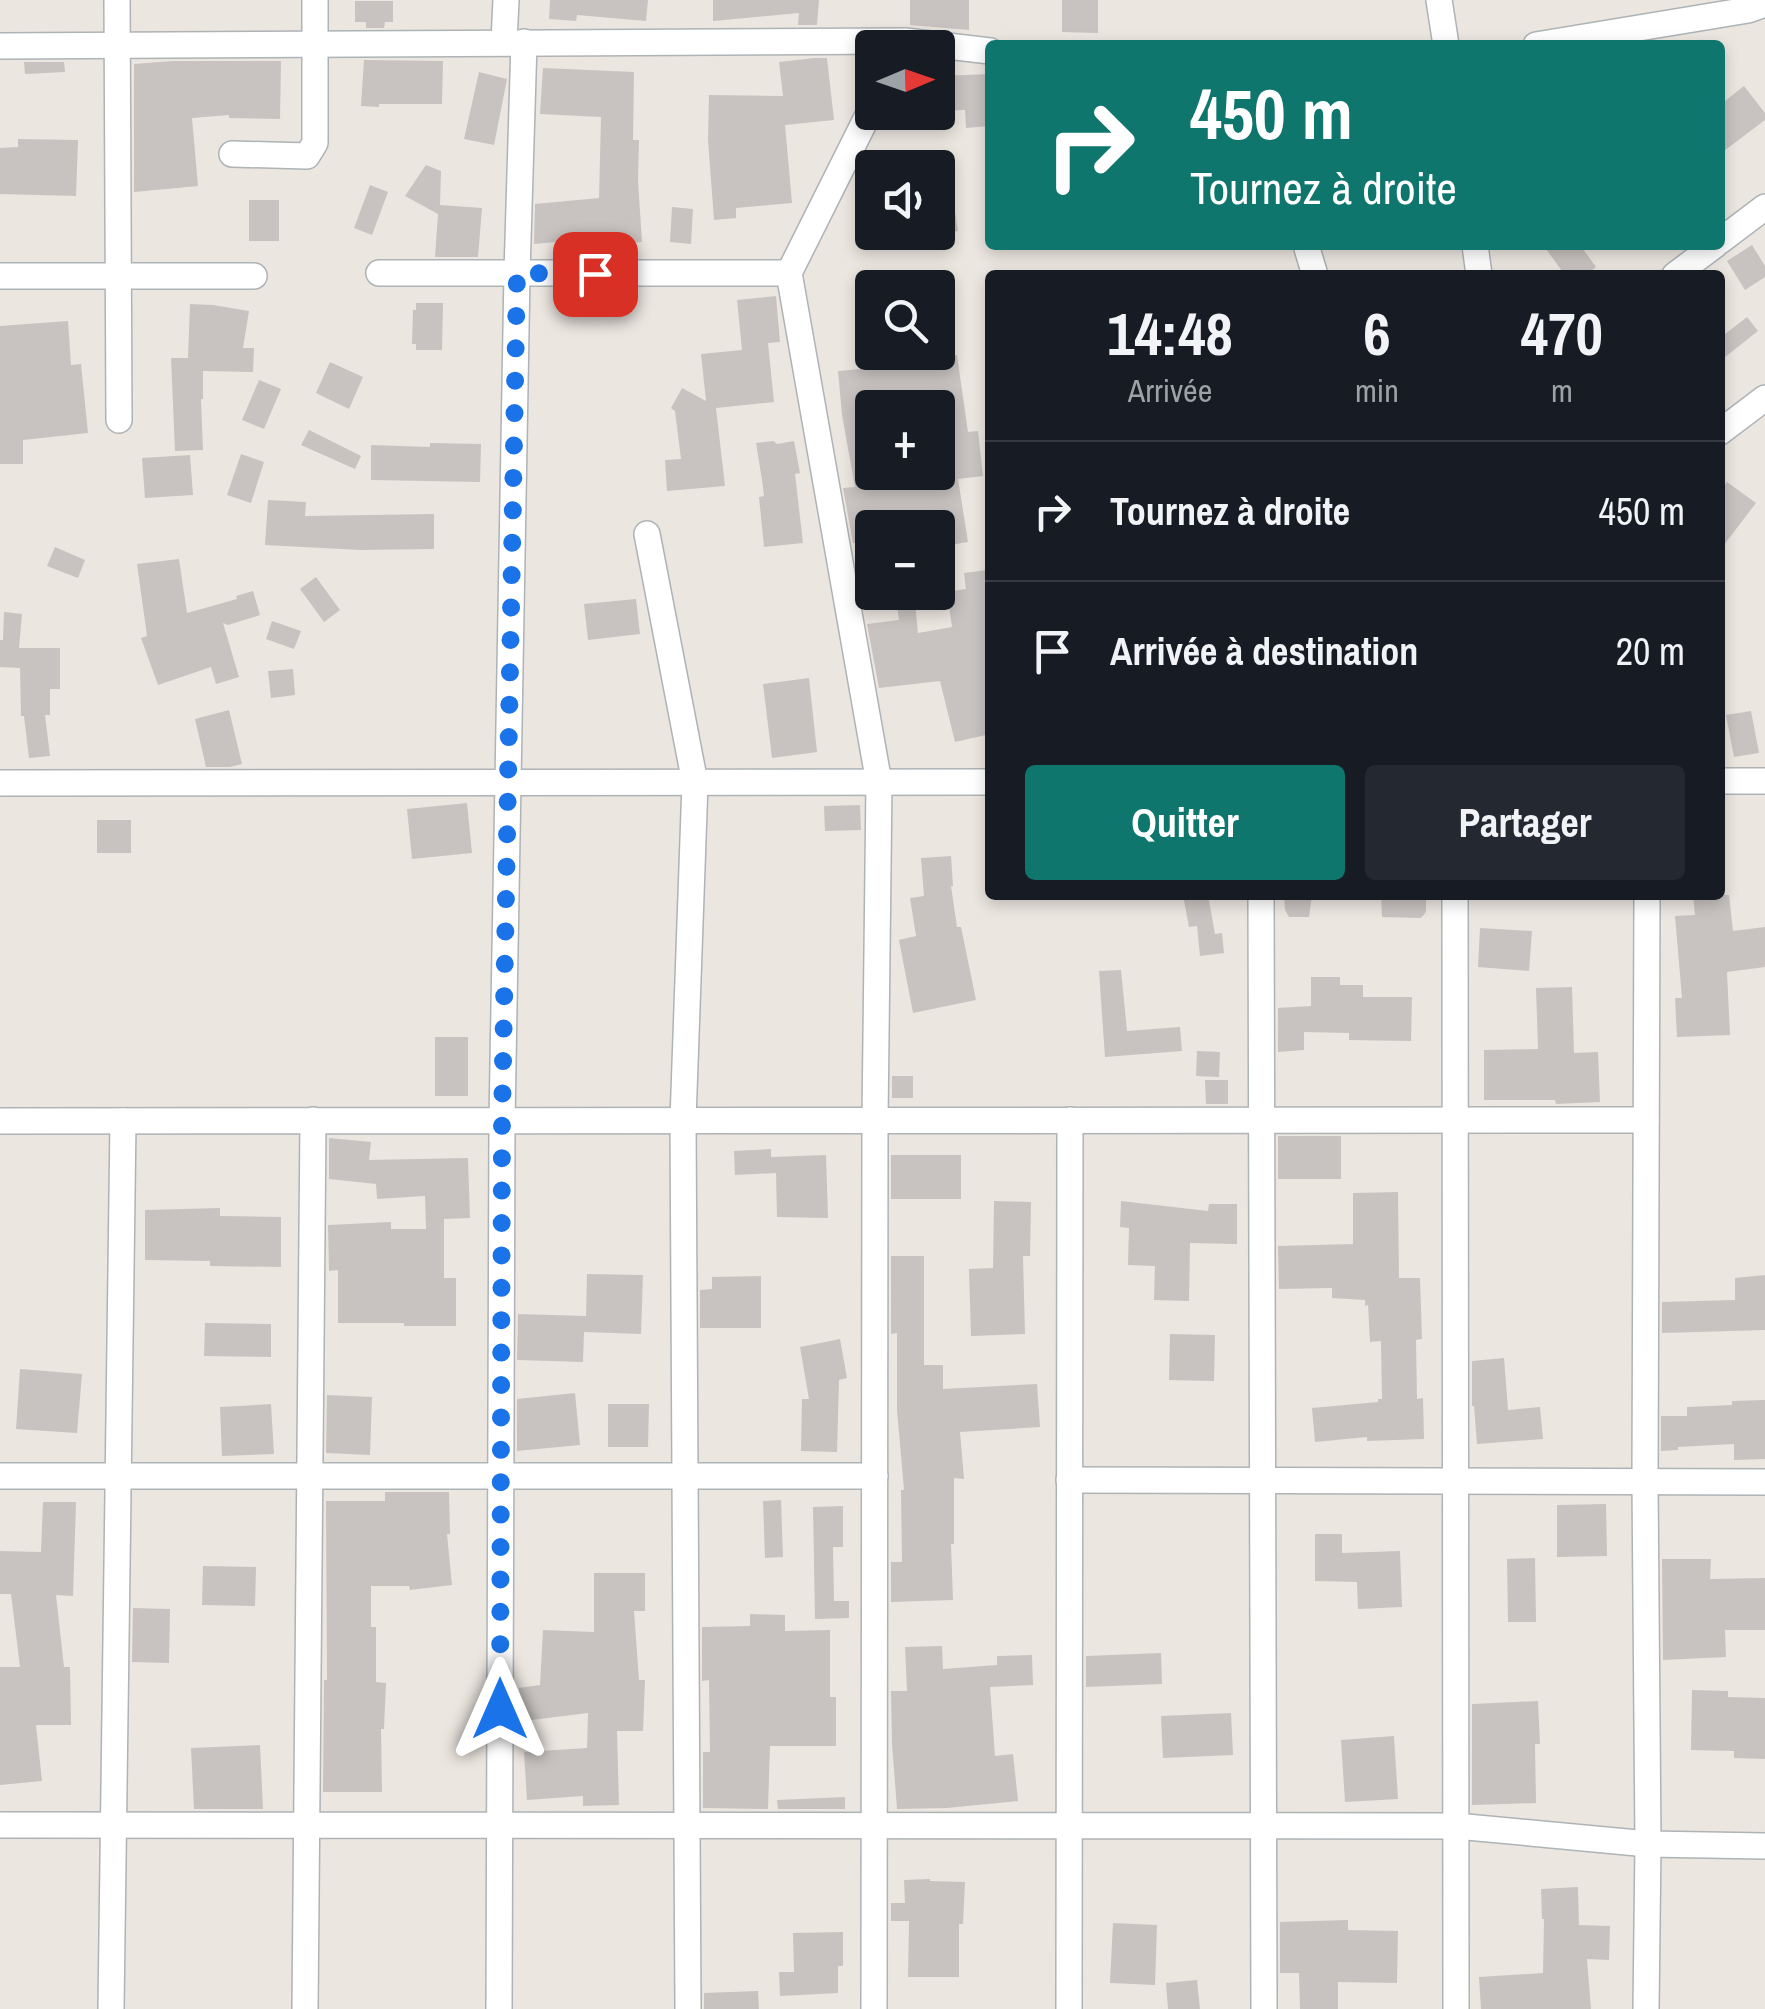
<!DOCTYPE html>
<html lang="fr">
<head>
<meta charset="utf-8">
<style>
	body { margin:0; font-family:"Archivo Narrow",sans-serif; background:#242831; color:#f1f3f6; height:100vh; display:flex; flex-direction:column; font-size:38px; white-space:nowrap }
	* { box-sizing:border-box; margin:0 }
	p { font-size:32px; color:#9ea1a6 }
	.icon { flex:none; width:55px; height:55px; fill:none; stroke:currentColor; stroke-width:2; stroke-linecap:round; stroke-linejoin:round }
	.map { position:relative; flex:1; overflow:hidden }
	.sheet { position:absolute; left:985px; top:270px; width:740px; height:630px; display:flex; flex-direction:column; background:#171b24; border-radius:10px; box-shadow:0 5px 15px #0003 }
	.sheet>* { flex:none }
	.banner { position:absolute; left:985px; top:40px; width:740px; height:210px; border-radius:10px; box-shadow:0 5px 15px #0003; background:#0f766e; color:#fff; overflow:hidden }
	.needle { width:65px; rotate:88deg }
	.tools { position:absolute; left:855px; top:30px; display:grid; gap:20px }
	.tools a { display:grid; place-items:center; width:100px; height:100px; border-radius:10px; background:#171b24; box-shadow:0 5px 15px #0003; font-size:50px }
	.pin { position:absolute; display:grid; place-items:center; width:85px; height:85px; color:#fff; margin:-42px; border-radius:20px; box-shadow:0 5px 15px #0006 }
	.me { position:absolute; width:110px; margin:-55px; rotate:0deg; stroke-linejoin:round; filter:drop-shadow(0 0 8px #0008) }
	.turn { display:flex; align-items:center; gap:35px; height:210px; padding:0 40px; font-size:45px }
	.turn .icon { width:130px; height:130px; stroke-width:2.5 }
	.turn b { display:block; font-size:70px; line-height:85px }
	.eta { display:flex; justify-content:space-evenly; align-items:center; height:170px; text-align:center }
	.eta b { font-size:60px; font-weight:700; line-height:70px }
	.primary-button { display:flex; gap:20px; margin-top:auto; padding:20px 40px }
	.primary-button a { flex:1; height:115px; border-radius:10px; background:#0f766e; color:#fff; font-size:40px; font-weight:700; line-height:115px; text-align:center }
	.primary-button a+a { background:#242831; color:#f1f3f6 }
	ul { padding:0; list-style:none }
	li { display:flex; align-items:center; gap:30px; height:140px; padding:0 40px; border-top:2px solid #363941 }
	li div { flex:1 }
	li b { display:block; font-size:38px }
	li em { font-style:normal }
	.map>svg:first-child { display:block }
</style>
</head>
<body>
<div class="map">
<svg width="1765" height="2009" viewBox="0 0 1765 2009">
	<rect width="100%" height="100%" fill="#ece6e0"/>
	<g fill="#c8c3c0" fill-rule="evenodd">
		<path d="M 550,0 L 648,0 L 646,21 L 577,15 L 576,21 L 549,19 Z"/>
		<path d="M 713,0 L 819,0 L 817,25 L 798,25 L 799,13 L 713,21 Z"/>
		<path d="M 910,0 L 969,0 L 969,30 L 910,25 Z"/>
		<path d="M 1062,0 L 1098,0 L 1098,33 L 1062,32 Z"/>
		<path d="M 355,1 L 393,1 L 393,22 L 385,22 L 384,28 L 366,28 L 366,22 L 355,22 Z"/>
		<path d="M 815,58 L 827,58 L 834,120 L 785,125 L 792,203 L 736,208 L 736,218 L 714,220 L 708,140 L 709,95 L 783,96 L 779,62 Z"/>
		<path d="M 364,60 L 443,61 L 442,104 L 379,104 L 379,107 L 361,106 Z"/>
		<path d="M 173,61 L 281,61 L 280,119 L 229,118 L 229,115 L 192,118 L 198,186 L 134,192 L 134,64 Z"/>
		<path d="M 24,62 L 64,62 L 65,72 L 25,74 Z"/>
		<path d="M 543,68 L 634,72 L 633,140 L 639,140 L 638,181 L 642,242 L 603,245 L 602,238 L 534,244 L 535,204 L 599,198 L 601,117 L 540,114 Z"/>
		<path d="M 479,72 L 507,79 L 494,145 L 464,139 Z"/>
		<path d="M 989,74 L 990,126 L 966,128 L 965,110 L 938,111 L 938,76 Z"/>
		<path d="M 1744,86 L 1765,113 L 1765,120 L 1720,154 L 1720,105 Z"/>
		<path d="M 18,139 L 78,140 L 76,196 L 0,194 L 0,148 L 18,147 Z"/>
		<path d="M 947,161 L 958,231 L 938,234 L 938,162 Z"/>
		<path d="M 426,165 L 441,171 L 440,205 L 482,208 L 478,257 L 435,257 L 438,214 L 405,196 Z"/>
		<path d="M 370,185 L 388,192 L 372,235 L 354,228 Z"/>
		<rect x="249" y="200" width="30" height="41"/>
		<path d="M 672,207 L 693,209 L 691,244 L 670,242 Z"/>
		<path d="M 1543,245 L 1580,245 L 1596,267 L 1585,275 L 1565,275 Z"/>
		<path d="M 1752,245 L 1765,266 L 1765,277 L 1745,290 L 1727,261 Z"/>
		<path d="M 776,296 L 780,342 L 768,343 L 774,402 L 716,408 L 725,486 L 667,491 L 665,460 L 681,459 L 675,411 L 671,408 L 682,388 L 706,401 L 701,354 L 742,350 L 737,300 Z"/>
		<path d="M 416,303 L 443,303 L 442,350 L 416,350 L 416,344 L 412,344 L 413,310 L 416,310 Z"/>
		<path d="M 190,304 L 213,305 L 249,311 L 243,348 L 254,348 L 253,372 L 203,371 L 203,399 L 201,399 L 203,450 L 175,451 L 171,358 L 188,358 Z"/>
		<path d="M 1747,317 L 1758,331 L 1720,361 L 1720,338 Z"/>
		<path d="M 68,321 L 71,365 L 81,364 L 88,433 L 23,440 L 23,464 L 0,464 L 0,326 Z"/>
		<path d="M 957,355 L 968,432 L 978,431 L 983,476 L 958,479 L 968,542 L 938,547 L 938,528 L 872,528 L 872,542 L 853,543 L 843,488 L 855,487 L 842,415 L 838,371 L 906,365 L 905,362 ZM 872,408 L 938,408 L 938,472 L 926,472 L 927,481 L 872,486 Z"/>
		<path d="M 330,362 L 363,377 L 349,409 L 316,393 Z"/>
		<path d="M 259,380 L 281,389 L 264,429 L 242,420 Z"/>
		<path d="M 309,430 L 361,456 L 355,469 L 301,445 Z"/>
		<path d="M 773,441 L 777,444 L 794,441 L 800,473 L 795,474 L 803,543 L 764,547 L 759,497 L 764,496 L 762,480 L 756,443 Z"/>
		<path d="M 430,443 L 481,444 L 480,482 L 371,480 L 371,445 L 430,447 Z"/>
		<path d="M 241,454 L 264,462 L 251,503 L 227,495 Z"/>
		<path d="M 190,455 L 193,495 L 145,498 L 142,458 Z"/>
		<path d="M 1727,482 L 1756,503 L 1720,550 L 1720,492 Z"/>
		<path d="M 268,500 L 306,502 L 305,516 L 434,514 L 434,549 L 361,550 L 265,545 Z"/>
		<path d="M 55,547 L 85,560 L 78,578 L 47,566 Z"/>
		<path d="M 179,559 L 187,613 L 237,599 L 236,596 L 253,591 L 260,615 L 228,625 L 223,623 L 239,677 L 216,684 L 211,667 L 158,685 L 141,638 L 147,636 L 137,564 Z"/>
		<path d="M 987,570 L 990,581 L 990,734 L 955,742 L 940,681 L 879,688 L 867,624 L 899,620 L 895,592 L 914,592 L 918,633 L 952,627 L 947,592 L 966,589 L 964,573 Z"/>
		<path d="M 316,577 L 340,610 L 324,622 L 300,589 Z"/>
		<path d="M 636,599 L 640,634 L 588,640 L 584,604 Z"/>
		<path d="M 4,612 L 22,614 L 19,648 L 60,648 L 60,689 L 50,689 L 50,715 L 45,715 L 50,756 L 29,758 L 24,716 L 21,716 L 20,668 L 0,667 L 0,640 L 3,640 Z"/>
		<path d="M 272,621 L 301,631 L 294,649 L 266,639 Z"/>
		<path d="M 293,669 L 295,695 L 271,698 L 268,671 Z"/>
		<path d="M 809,678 L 817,752 L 772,758 L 763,684 Z"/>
		<path d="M 229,710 L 242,764 L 230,767 L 206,767 L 195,719 Z"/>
		<path d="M 1751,711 L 1759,753 L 1734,757 L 1726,715 Z"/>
		<path d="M 467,803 L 472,853 L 412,859 L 407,809 Z"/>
		<path d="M 860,805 L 861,830 L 825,831 L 824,806 Z"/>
		<rect x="97" y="820" width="34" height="33"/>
		<path d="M 951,856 L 953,886 L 951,886 L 957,927 L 961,927 L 976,1000 L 913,1013 L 899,940 L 916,936 L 910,898 L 924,896 L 921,858 Z"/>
		<path d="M 1183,895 L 1208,895 L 1215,934 L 1222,933 L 1224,953 L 1200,956 L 1197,926 L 1189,927 Z"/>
		<path d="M 1284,895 L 1312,895 L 1309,917 L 1289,917 L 1285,910 Z"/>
		<path d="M 1381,895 L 1426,895 L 1426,912 L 1421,918 L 1382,917 Z"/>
		<path d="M 1693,895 L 1729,895 L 1733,931 L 1765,927 L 1765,967 L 1727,972 L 1730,1035 L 1677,1037 L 1675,998 L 1682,998 L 1675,916 L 1695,915 Z"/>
		<path d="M 1480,928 L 1532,931 L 1529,971 L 1478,967 Z"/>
		<path d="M 1121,970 L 1127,1031 L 1180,1027 L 1182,1051 L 1105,1057 L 1099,971 Z"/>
		<path d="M 1311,977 L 1340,977 L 1340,985 L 1363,985 L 1363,997 L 1412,997 L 1411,1041 L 1349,1040 L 1349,1033 L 1304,1032 L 1304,1050 L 1278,1052 L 1278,1008 L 1311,1006 Z"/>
		<path d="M 1572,987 L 1574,1053 L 1598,1052 L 1600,1102 L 1556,1104 L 1555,1100 L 1484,1100 L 1484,1050 L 1538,1049 L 1536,988 Z"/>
		<rect x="435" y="1037" width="33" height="59"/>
		<path d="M 1197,1051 L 1220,1052 L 1219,1077 L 1196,1076 Z"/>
		<rect x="892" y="1076" width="21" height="22"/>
		<path d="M 1205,1080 L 1228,1080 L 1228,1104 L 1206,1104 Z"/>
		<rect x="1278" y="1136" width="63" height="43"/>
		<path d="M 329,1138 L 371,1142 L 369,1160 L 468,1158 L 470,1218 L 444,1219 L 444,1278 L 456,1278 L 456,1326 L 404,1326 L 404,1323 L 338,1323 L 338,1270 L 329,1271 L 328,1225 L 391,1222 L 391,1229 L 426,1229 L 425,1196 L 377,1199 L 376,1184 L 329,1179 Z"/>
		<path d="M 771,1149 L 771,1157 L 826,1155 L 828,1218 L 777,1217 L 776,1173 L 735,1175 L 734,1151 Z"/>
		<rect x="891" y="1155" width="70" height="44"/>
		<path d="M 1398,1192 L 1399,1278 L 1420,1278 L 1422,1339 L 1416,1340 L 1417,1399 L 1423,1398 L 1424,1439 L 1367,1441 L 1367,1437 L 1315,1442 L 1312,1408 L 1378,1402 L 1378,1399 L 1382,1399 L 1381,1341 L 1370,1342 L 1368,1305 L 1365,1306 L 1365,1300 L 1332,1298 L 1332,1288 L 1279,1289 L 1278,1246 L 1353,1244 L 1353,1193 Z"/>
		<path d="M 994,1201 L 1031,1202 L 1030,1256 L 1023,1256 L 1025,1334 L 971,1336 L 969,1269 L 993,1268 Z"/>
		<path d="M 1121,1201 L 1208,1211 L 1209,1204 L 1237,1204 L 1237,1244 L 1190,1243 L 1189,1301 L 1154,1300 L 1155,1266 L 1128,1265 L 1129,1228 L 1120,1227 Z"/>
		<path d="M 220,1208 L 220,1216 L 281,1217 L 281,1267 L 210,1266 L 210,1261 L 145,1260 L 145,1210 Z"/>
		<path d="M 891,1256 L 924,1256 L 924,1365 L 943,1365 L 943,1389 L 1037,1384 L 1040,1427 L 960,1432 L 964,1479 L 954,1478 L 954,1544 L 951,1544 L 953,1600 L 891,1602 L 891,1562 L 902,1562 L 901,1490 L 904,1490 L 897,1410 L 897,1333 L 891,1334 Z"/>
		<path d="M 587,1274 L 643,1275 L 641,1334 L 584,1332 L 583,1362 L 517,1360 L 518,1314 L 586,1316 Z"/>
		<path d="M 1765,1275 L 1765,1330 L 1662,1333 L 1662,1302 L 1735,1300 L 1735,1278 Z"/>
		<path d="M 761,1276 L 761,1328 L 700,1328 L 700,1290 L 712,1289 L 712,1277 Z"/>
		<path d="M 205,1323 L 271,1324 L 271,1357 L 204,1356 Z"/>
		<path d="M 1170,1334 L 1215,1335 L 1214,1381 L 1169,1380 Z"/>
		<path d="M 840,1339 L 847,1378 L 839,1380 L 837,1452 L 801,1451 L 802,1399 L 809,1399 L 800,1347 Z"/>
		<path d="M 1504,1358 L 1508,1410 L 1540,1407 L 1543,1439 L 1477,1444 L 1474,1406 L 1472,1406 L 1472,1361 Z"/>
		<path d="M 20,1369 L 82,1374 L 77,1433 L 16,1429 Z"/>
		<path d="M 575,1393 L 580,1445 L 517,1451 L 517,1399 Z"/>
		<path d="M 327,1395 L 372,1397 L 370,1455 L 326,1453 Z"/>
		<path d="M 1765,1400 L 1765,1459 L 1734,1460 L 1734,1444 L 1678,1447 L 1678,1450 L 1661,1451 L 1661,1416 L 1687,1416 L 1687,1407 L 1732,1405 L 1732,1401 Z"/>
		<path d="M 271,1404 L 274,1454 L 222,1456 L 220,1407 Z"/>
		<path d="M 608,1404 L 649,1404 L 648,1447 L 608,1447 Z"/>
		<path d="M 385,1492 L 449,1492 L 450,1534 L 447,1534 L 452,1585 L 410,1590 L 409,1586 L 371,1586 L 371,1627 L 376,1627 L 376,1682 L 386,1683 L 384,1729 L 381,1729 L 382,1792 L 323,1792 L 324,1680 L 327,1680 L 326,1501 L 385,1501 Z"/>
		<path d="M 781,1500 L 783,1557 L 765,1558 L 763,1501 Z"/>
		<path d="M 43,1502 L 76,1502 L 73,1596 L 56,1595 L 64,1667 L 70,1667 L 71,1725 L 36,1725 L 42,1781 L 0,1785 L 0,1667 L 20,1667 L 11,1594 L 0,1594 L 0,1551 L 41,1552 Z"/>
		<path d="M 1606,1504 L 1607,1556 L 1557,1557 L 1557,1505 Z"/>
		<path d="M 843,1506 L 843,1547 L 833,1547 L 834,1601 L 849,1601 L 849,1618 L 815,1619 L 813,1507 Z"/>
		<path d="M 1315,1534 L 1342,1534 L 1342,1553 L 1400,1551 L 1402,1607 L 1358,1609 L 1357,1582 L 1315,1581 Z"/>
		<path d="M 1535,1558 L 1536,1622 L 1508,1622 L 1507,1559 Z"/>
		<path d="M 1662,1559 L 1711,1559 L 1710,1579 L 1765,1578 L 1765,1630 L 1725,1630 L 1726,1657 L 1663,1660 Z"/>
		<path d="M 203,1566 L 256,1567 L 255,1606 L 202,1605 Z"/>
		<path d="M 594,1573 L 645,1573 L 645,1611 L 634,1611 L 639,1680 L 645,1680 L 643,1731 L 617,1731 L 619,1805 L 583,1806 L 583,1796 L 527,1800 L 524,1752 L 587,1748 L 588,1713 L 523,1721 L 519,1688 L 540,1685 L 543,1630 L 594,1632 Z"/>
		<path d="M 133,1608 L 170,1609 L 169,1663 L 132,1662 Z"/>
		<path d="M 750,1614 L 785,1615 L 785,1631 L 830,1630 L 830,1697 L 836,1697 L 836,1746 L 770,1746 L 768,1809 L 703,1808 L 703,1752 L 710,1752 L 709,1680 L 702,1681 L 702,1627 L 750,1626 Z"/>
		<path d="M 942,1646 L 943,1669 L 997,1665 L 997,1656 L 1032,1655 L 1033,1685 L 990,1687 L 995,1756 L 1013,1754 L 1018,1801 L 947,1808 L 897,1809 L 892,1744 L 891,1691 L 907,1691 L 905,1647 Z"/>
		<path d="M 1161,1653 L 1162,1684 L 1086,1687 L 1086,1656 Z"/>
		<path d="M 1692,1690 L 1728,1691 L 1728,1697 L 1765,1698 L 1765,1759 L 1734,1758 L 1734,1751 L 1691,1750 Z"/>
		<path d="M 1538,1701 L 1540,1744 L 1535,1744 L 1536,1803 L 1472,1805 L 1472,1704 Z"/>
		<path d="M 1231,1713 L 1233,1755 L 1163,1758 L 1161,1716 Z"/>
		<path d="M 1394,1736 L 1398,1799 L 1345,1802 L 1341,1740 Z"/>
		<path d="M 260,1745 L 263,1809 L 194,1809 L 191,1748 Z"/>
		<path d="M 845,1797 L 845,1809 L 778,1809 L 777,1800 Z"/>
		<path d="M 930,1879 L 930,1881 L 965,1882 L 963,1924 L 959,1924 L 959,1977 L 908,1977 L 909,1921 L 891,1921 L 891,1903 L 905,1903 L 904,1880 Z"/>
		<path d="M 1578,1887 L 1579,1925 L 1610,1926 L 1609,1960 L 1587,1959 L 1591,2009 L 1481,2009 L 1479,1977 L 1543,1973 L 1544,1919 L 1542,1919 L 1541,1889 Z"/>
		<path d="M 1348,1920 L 1348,1930 L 1398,1931 L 1397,1983 L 1338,1982 L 1338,2009 L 1300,2009 L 1299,1973 L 1280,1973 L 1280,1922 Z"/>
		<path d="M 1113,1923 L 1157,1925 L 1155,1985 L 1110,1983 Z"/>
		<path d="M 843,1932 L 843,1966 L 838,1966 L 838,1993 L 780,1996 L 779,1972 L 794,1972 L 793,1933 Z"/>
		<path d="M 1197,1980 L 1200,2009 L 1168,2009 L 1166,1983 Z"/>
		<path d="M 758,1991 L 759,2009 L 704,2009 L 704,1993 Z"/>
	</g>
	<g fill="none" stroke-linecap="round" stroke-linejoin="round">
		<g stroke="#aeb3b6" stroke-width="28">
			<g id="minor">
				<path d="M 117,0 L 119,420"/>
				<path d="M 1439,0 L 1446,45"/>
				<path d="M 504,42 L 506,0"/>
				<path d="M 1536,45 L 1748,10 L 1765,4"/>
				<path d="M 0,46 L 905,41 L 990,51"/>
				<path d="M 872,107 L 789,273 L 879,783 L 875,1120 L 874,2009"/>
				<path d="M 232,154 L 307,156 L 315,143 L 315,0"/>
				<path d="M 1720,241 L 1765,207"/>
				<path d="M 1306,245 L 1315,275"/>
				<path d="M 1475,245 L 1479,275"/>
				<path d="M 379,273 L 789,273"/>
				<path d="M 1675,275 L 1715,245"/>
				<path d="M 0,276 L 254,276"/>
				<path d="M 1720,432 L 1765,398"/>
				<path d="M 647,534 L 695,783 L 683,1120 L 688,2009"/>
				<path d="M 1720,781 L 1765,781"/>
				<path d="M 0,783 L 990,782"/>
				<path d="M 1261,895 L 1264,2009"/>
				<path d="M 1455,895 L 1456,2009"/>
				<path d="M 0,1121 L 1646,1120"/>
				<path d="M 0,1476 L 875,1476"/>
				<path d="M 1069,1480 L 1765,1482"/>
				<path d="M 0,1825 L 1456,1826 L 1648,1844 L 1765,1846"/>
				<path d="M 111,2009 L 123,1121"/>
				<path d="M 305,2009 L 313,1120"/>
				<path d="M 499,2009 L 502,1120 L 517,273 L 524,42"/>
				<path d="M 1069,2009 L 1070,1120"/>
				<path d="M 1646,2009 L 1648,1844 L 1645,1482 L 1647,895"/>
			</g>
		</g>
		<use href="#minor" stroke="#fff" stroke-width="25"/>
	</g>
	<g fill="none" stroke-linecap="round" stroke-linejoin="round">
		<path stroke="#1a73e8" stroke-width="18" stroke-dasharray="0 32.4" d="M 500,1709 L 502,1120 L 517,273 L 595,274"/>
	</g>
</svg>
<div class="tools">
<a><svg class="needle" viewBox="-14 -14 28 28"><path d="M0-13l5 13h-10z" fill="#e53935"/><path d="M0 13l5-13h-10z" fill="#9ea1a6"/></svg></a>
<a><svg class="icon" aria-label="sound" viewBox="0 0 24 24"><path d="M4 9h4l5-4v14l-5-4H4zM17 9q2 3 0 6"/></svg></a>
<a><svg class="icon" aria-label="search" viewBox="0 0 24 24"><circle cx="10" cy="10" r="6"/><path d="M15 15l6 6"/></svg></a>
<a>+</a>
<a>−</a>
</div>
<div class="pin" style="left:595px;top:274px;background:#d93025"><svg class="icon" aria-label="arrive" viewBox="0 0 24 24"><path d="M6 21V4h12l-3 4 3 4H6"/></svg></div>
<svg class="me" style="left:500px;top:1709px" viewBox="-20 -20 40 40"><path d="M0-17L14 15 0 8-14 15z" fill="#1a73e8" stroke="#fff" stroke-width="4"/></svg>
<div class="banner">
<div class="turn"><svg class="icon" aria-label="right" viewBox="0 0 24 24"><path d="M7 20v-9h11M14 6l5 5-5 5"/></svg><div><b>450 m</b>Tournez à droite</div></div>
</div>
<section class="sheet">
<div class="eta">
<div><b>14:48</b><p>Arrivée</p></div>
<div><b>6</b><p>min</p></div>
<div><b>470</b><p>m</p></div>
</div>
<ul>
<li><svg class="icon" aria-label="right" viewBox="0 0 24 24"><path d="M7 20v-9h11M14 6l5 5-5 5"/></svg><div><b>Tournez à droite</b></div><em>450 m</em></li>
<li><svg class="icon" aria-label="arrive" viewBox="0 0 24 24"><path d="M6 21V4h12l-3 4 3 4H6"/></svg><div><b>Arrivée à destination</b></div><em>20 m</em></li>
</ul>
<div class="primary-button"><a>Quitter</a><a>Partager</a></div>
</section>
</div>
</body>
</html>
